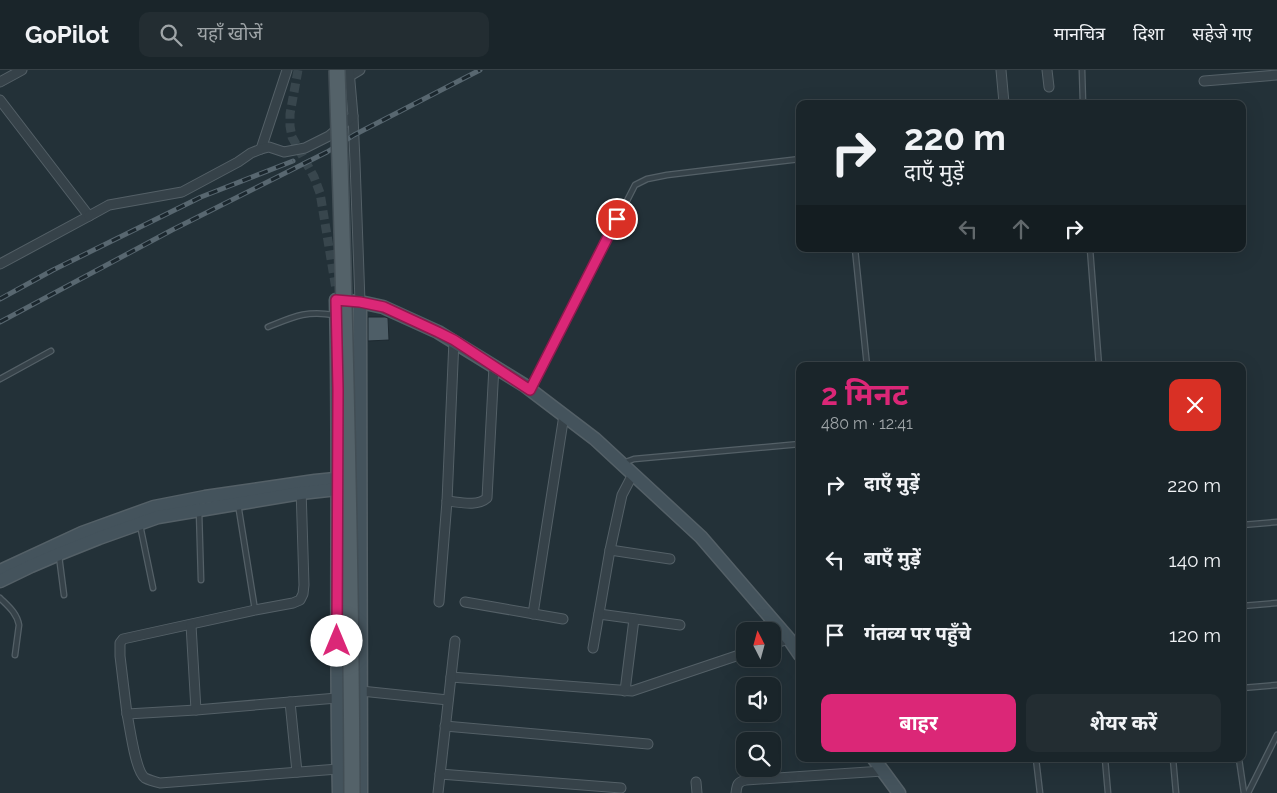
<!DOCTYPE html>
<html lang="hi">
<head>
<meta charset="utf-8">
<style>
	body { margin:0; font-family:Raleway,"Noto Sans Devanagari",sans-serif; background:#232d32; color:#f1f3f6; height:100vh; display:flex; flex-direction:column; font-size:19px; white-space:nowrap }
	* { box-sizing:border-box; margin:0 }
	p { font-size:16px; color:#9fa5a8 }
	.icon { flex:none; width:28px; height:28px; fill:none; stroke:currentColor; stroke-width:2; stroke-linecap:round; stroke-linejoin:round }
	.map { position:relative; flex:1; overflow:hidden }
	.drawer { position:absolute; left:796px; top:292px; width:450px; height:400px; display:flex; flex-direction:column; background:#1a252a; border-radius:10px; box-shadow:0 5px 20px #0002,0 0 0 1px #384247 }
	.drawer>* { flex:none }
	.banner { position:absolute; left:796px; top:30px; width:450px; height:152px; border-radius:10px; box-shadow:0 5px 20px #0002,0 0 0 1px #384247; background:#1a252a; color:#f1f3f6; overflow:hidden }
	.needle { width:32px; rotate:354deg }
	.tools { position:absolute; left:736px; top:552px; display:grid; gap:10px }
	.tools a { display:grid; place-items:center; width:45px; height:45px; border-radius:10px; background:#1a252a; box-shadow:0 5px 20px #0002,0 0 0 1px #384247; font-size:25px }
	.pin { position:absolute; display:grid; place-items:center; width:42px; height:42px; color:#fff; margin:-21px; border:2px solid #fff; border-radius:50%; box-shadow:0 1px 5px #0007 }
	.me { position:absolute; width:55px; margin:-28px; rotate:0deg; stroke-linejoin:round; filter:drop-shadow(0 0 4px #0008) }
	.turn { display:flex; align-items:center; gap:18px; height:105px; padding:0 25px; font-size:22px }
	.turn .icon { width:65px; height:65px; stroke-width:2.5 }
	.turn b { display:block; font-size:35px; line-height:42px }
	.lanes { display:flex; align-items:center; height:48px; padding:0 25px; background:#0003; justify-content:center; gap:25px; direction:ltr }
	.lanes .off { opacity:.35 }
	.round { display:grid; place-items:center; flex:none; width:52px; height:52px; border-radius:10px; background:#232d32 }
	.summary { display:flex; align-items:center; justify-content:space-between; height:85px; padding:0 25px }
	h1 { font-size:30px; font-weight:700; line-height:38px; color:#db2777 }
	.primary-button { display:flex; gap:10px; margin-top:auto; padding:10px 25px }
	.primary-button a { flex:1; height:58px; border-radius:10px; background:#db2777; color:#fff; font-size:20px; font-weight:700; line-height:58px; text-align:center }
	.primary-button a+a { background:#232d32; color:#f1f3f6 }
	ul { padding:0; list-style:none }
	li { display:flex; align-items:center; gap:15px; height:75px; padding:0 25px }
	li div { flex:1 }
	li b { display:block; font-size:19px }
	li em { font-style:normal }
	header { display:flex; align-items:center; gap:30px; box-sizing:border-box; height:70px; padding:0 25px; background:#1a252a; border-bottom:1px solid #384247 }
	header strong { font-size:24px }
	nav { display:flex; gap:28px; margin-inline-start:auto; font-size:18px }
	.search { width:350px; height:45px; background:#232d32; display:flex; align-items:center; gap:12px; box-sizing:border-box; padding:0 18px; border-radius:10px; color:#9fa5a8; font-size:19px }
	.map>svg:first-child { display:block }
</style>
</head>
<body>
<header>
<strong>GoPilot</strong>
<div class="search"><svg class="icon" aria-label="search" viewBox="0 0 24 24"><circle cx="10" cy="10" r="6"/><path d="M15 15l6 6"/></svg>यहाँ खोजें</div>
<nav><a>मानचित्र</a><a>दिशा</a><a>सहेजे गए</a></nav>
</header>
<div class="map">
<svg width="1277" height="723" viewBox="0 0 1277 723">
	<rect width="100%" height="100%" fill="#233138"/>
	<path fill="#4e5e67" stroke="#1d2930" d="M 368,247 L 385,247 L 388,248 L 389,270 L 368,271 Z"/>
	<g fill="none" stroke-linecap="round" stroke-linejoin="round">
		<path stroke="#38464d" stroke-width="9" stroke-dasharray="9 4.5" stroke-linecap="butt" d="M 298,0 L 290,44 L 290,56 L 292,67 L 314,107 L 320,123 L 336,219"/>
		<g stroke="#546067" stroke-width="7">
			<g id="lane">
				<path d="M 1082,0 L 1083,34"/>
				<path d="M 855,179 L 867,296"/>
				<path d="M 1090,179 L 1099,296"/>
				<path d="M 268,257 C 293,247 306,240 334,245"/>
				<path d="M 0,309 L 51,281"/>
				<path d="M 531,319 L 635,115 L 647,109 L 667,105 L 800,89"/>
				<path d="M 623,393 L 634,389 L 800,374"/>
				<path d="M 238,434 L 255,540"/>
				<path d="M 199,441 L 201,510"/>
				<path d="M 140,455 L 153,518"/>
				<path d="M 1242,455 L 1277,452"/>
				<path d="M 59,486 L 64,525"/>
				<path d="M 0,528 C 8,536 17,543 19,555 L 15,585"/>
				<path d="M 1242,536 L 1277,533"/>
				<path d="M 1242,618 L 1277,615"/>
				<path d="M 1036,689 L 1040,723"/>
				<path d="M 1105,689 L 1108,723"/>
				<path d="M 1173,689 L 1176,723"/>
				<path d="M 1239,689 L 1244,723"/>
				<path d="M 1248,723 L 1277,665"/>
			</g>
		</g>
		<g stroke="#546067" stroke-width="11">
			<g id="street">
				<path d="M 1001,0 L 1004,33"/>
				<path d="M 1047,0 L 1049,17"/>
				<path d="M 350,6 L 360,0"/>
				<path d="M 1204,11 L 1277,5"/>
				<path d="M 0,12 L 22,0"/>
				<path d="M 0,30 L 89,146 L 0,194"/>
				<path d="M 353,46 L 355,92 L 360,232"/>
				<path d="M 261,79 L 287,0"/>
				<path d="M 89,146 L 109,135 L 182,122 L 238,92 L 251,83 L 261,79 L 269,77 L 284,82 L 305,78 L 329,66 L 353,46 L 349,0"/>
				<path d="M 301,418 L 304,515 L 303,524 L 300,530 L 293,533 L 255,540 L 123,569 L 120,573 L 120,586 L 127,644 L 196,640 L 337,628"/>
				<path d="M 447,431 C 459,432 477,437 487,428 L 494,296"/>
				<path d="M 610,480 L 670,489"/>
				<path d="M 439,532 L 447,431 L 454,270"/>
				<path d="M 465,532 L 563,549"/>
				<path d="M 533,544 L 564,345"/>
				<path d="M 599,544 L 680,555"/>
				<path d="M 191,555 L 196,640"/>
				<path d="M 772,574 L 789,569"/>
				<path d="M 593,578 L 610,480 L 622,425 L 633,404"/>
				<path d="M 451,607 L 632,621 L 745,583"/>
				<path d="M 361,621 L 448,630"/>
				<path d="M 625,621 L 634,549"/>
				<path d="M 290,632 L 297,702"/>
				<path d="M 127,644 C 130,657 135,701 145,708 C 149,710 156,712 160,713 L 338,699"/>
				<path d="M 445,656 L 648,674"/>
				<path d="M 440,704 L 621,718"/>
				<path d="M 696,712 L 697,723"/>
				<path d="M 438,723 L 455,571"/>
				<path d="M 736,723 C 737,715 737,712 746,710 L 883,701"/>
			</g>
		</g>
		<g stroke="#546067" stroke-width="15">
			<g id="secondary">
				<path d="M 360,232 L 361,723"/>
				<path d="M 0,501 L 82,463 L 154,437 L 205,427 L 315,411 L 345,408"/>
				<path d="M 0,511 L 31,496 L 59,484 L 99,468 L 158,447 L 301,423 L 346,418"/>
				<path d="M 874,689 L 899,723"/>
				<path d="M 339,723 C 335,559 340,394 336,230 L 360,232 L 383,237 L 438,262 L 524,315 L 595,369 L 701,467 L 789,569 L 800,585"/>
			</g>
		</g>
		<use href="#lane" stroke="#364249" stroke-width="4.5"/>
		<use href="#street" stroke="#364249" stroke-width="9"/>
		<use href="#secondary" stroke="#44535c" stroke-width="12"/>
		<g stroke="#586770" stroke-width="5">
			<g id="rail">
				<path d="M 0,229 L 53,200 L 201,127 L 293,91"/>
				<path d="M 0,252 L 172,160 L 327,82 L 354,65 L 480,0"/>
			</g>
		</g>
		<use href="#rail" stroke="#1b272e" stroke-width="3" stroke-dasharray="9" stroke-linecap="butt"/>
		<g stroke="#424e55" stroke-width="18" stroke-linecap="butt">
			<path id="primary-bridge" d="M 337,0 C 345,241 351,482 352,723"/>
		</g>
		<use href="#primary-bridge" stroke="#546269" stroke-width="15"/>
	</g>
	<g fill="none" stroke-linecap="round" stroke-linejoin="round">
		<g stroke="#8e194d" stroke-width="12">
			<path id="route" d="M 337,571 L 338,319 L 336,230 L 360,232 L 384,237 L 438,262 L 454,270 L 530,320 L 617,149"/>
		</g>
		<use href="#route" stroke="#db2777" stroke-width="9"/>
	</g>
</svg>
<div class="tools">
<a><svg class="needle" viewBox="-14 -14 28 28"><path d="M0-13l5 13h-10z" fill="#e53935"/><path d="M0 13l5-13h-10z" fill="#9fa5a8"/></svg></a>
<a><svg class="icon" aria-label="sound" viewBox="0 0 24 24"><path d="M4 9h4l5-4v14l-5-4H4zM17 9q2 3 0 6"/></svg></a>
<a><svg class="icon" aria-label="search" viewBox="0 0 24 24"><circle cx="10" cy="10" r="6"/><path d="M15 15l6 6"/></svg></a>
</div>
<div class="pin" style="left:617px;top:149px;background:#d93025"><svg class="icon" aria-label="arrive" viewBox="0 0 24 24"><path d="M6 21V4h12l-3 4 3 4H6"/></svg></div>
<svg class="me" style="left:337px;top:571px" viewBox="-20 -20 40 40"><circle r="19" fill="#fff"/><path d="M0-13L10 11 0 6-10 11z" fill="#db2777"/></svg>
<div class="banner">
<div class="turn"><svg class="icon" aria-label="right" viewBox="0 0 24 24"><path d="M7 20v-9h11M14 6l5 5-5 5"/></svg><div><b>220 m</b>दाएँ मुड़ें</div></div>
<div class="lanes"><svg class="icon off" aria-label="left" viewBox="0 0 24 24"><path d="M17 20v-9H6M10 6l-5 5 5 5"/></svg><svg class="icon off" aria-label="ahead" viewBox="0 0 24 24"><path d="M12 20V5M6 11l6-6 6 6"/></svg><svg class="icon" aria-label="right" viewBox="0 0 24 24"><path d="M7 20v-9h11M14 6l5 5-5 5"/></svg></div>
</div>
<section class="drawer">
<div class="summary"><div><h1>2 मिनट</h1><p>480 m · 12:41</p></div><a class="round" style="background:#d93025;color:#fff"><svg class="icon" aria-label="close" viewBox="0 0 24 24"><path d="M6 6l12 12M18 6L6 18"/></svg></a></div>
<ul>
<li><svg class="icon" aria-label="right" viewBox="0 0 24 24"><path d="M7 20v-9h11M14 6l5 5-5 5"/></svg><div><b>दाएँ मुड़ें</b></div><em>220 m</em></li>
<li><svg class="icon" aria-label="left" viewBox="0 0 24 24"><path d="M17 20v-9H6M10 6l-5 5 5 5"/></svg><div><b>बाएँ मुड़ें</b></div><em>140 m</em></li>
<li><svg class="icon" aria-label="arrive" viewBox="0 0 24 24"><path d="M6 21V4h12l-3 4 3 4H6"/></svg><div><b>गंतव्य पर पहुँचे</b></div><em>120 m</em></li>
</ul>
<div class="primary-button"><a>बाहर</a><a>शेयर करें</a></div>
</section>
</div>
</body>
</html>
